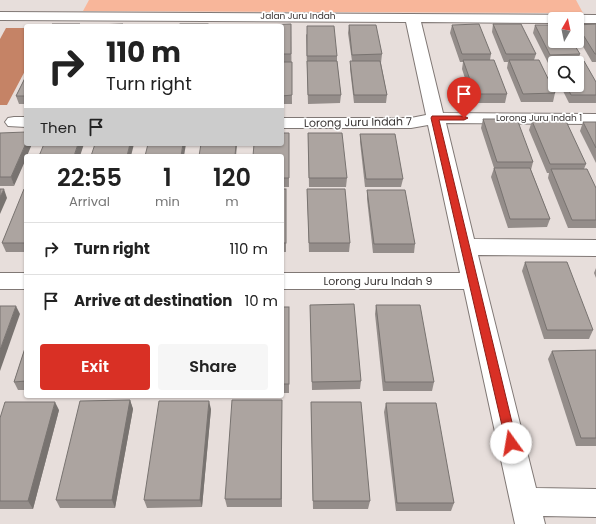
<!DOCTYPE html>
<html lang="en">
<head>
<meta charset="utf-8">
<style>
	body { margin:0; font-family:Poppins,sans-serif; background:#f6f6f6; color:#222; height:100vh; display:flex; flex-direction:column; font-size:15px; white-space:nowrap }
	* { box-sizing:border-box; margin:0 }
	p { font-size:13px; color:#767676 }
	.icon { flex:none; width:22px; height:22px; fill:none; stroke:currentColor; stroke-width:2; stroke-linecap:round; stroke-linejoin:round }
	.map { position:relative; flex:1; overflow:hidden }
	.panel { position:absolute; left:24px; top:154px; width:260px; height:244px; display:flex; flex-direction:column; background:#fff; border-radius:4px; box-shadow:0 1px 3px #0004 }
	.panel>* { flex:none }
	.banner { position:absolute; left:24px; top:24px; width:260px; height:122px; border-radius:4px; box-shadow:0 1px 3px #0004; background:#fff; color:#222; overflow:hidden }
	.needle { width:26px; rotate:9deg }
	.buttons { position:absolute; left:548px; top:12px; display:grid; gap:8px }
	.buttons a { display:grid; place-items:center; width:36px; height:36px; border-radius:4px; background:#fff; box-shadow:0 1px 3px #0004; font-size:20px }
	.pin { position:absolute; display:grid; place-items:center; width:34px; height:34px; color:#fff; margin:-41px -17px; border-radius:50% 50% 50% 0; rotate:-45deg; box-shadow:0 0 4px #0007 }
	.pin .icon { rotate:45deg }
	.me { position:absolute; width:44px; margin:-22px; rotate:347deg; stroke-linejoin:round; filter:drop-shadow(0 0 3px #0008) }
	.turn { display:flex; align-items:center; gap:14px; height:84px; padding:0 16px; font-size:18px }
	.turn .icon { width:52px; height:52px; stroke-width:2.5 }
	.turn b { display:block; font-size:28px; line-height:34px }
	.then { display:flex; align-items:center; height:38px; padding:0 16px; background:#0003; gap:8px; font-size:15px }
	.eta { display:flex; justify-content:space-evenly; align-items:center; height:68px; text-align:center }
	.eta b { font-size:24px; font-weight:600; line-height:28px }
	.action { display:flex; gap:8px; margin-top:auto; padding:8px 16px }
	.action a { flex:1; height:46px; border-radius:4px; background:#d93025; color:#fff; font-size:16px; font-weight:600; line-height:46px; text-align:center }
	.action a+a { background:#f6f6f6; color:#222 }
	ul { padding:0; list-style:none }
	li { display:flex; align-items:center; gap:12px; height:52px; padding:0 16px; border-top:1px solid #e0e0e0 }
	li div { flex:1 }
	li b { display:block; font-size:15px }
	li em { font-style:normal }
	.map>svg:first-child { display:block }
</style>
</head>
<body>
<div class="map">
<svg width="596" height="524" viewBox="0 0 596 524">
	<rect width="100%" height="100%" fill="#e7dedb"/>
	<path fill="#f8b69a" d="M 89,0 L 576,0 L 583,13 L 83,11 Z"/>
	<path fill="#c58366" d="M 6,28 L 26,28 L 26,69 L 7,105 L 0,105 L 0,39 Z"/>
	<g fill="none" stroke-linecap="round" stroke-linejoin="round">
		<g stroke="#807875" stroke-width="2">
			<g id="street">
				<path d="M 0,12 L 596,15 L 596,23 L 577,23 L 577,19 L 555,19 L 555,23 L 421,22 L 443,113 L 596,114 L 596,124 L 446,123 L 474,239 L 596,240 L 596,256 L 478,255 L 536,488 L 596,489 L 596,517 L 543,516 L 545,524 L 515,524 L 464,289 L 282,289 L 282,273 L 460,273 L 428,125 L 411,128 L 282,128 L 282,118 L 411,118 L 426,115 L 406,22 L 0,20 Z"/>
				<path d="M 14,117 L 26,117 L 26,127 L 8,126 L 5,122 L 8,118 Z"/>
				<rect x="0" y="273" width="26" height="16"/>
			</g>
		</g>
		<use href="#street" fill="#fff" fill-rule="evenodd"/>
	</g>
	<g fill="#948d8a">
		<path d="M 291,24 L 292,104 L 282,104 L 282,26 Z"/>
		<path d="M 493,24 L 536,54 L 534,60 L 555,93 L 553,102 L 521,102 L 507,68 L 508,62 L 504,62 L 492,32 Z"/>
		<path d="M 596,24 L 596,62 L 592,62 L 577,36 L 577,25 Z"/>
		<path d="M 349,25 L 382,54 L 381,63 L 387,95 L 386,103 L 354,103 L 350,69 L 350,61 L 352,61 L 348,33 Z"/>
		<path d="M 452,25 L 491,54 L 490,60 L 507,94 L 505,103 L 473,103 L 462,69 L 463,62 L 460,62 L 450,33 Z"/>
		<path d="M 535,25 L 580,54 L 578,61 L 596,82 L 596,103 L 569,103 L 560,85 L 577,85 L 555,63 L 555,76 L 552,69 L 553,63 L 548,63 L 533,33 Z"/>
		<path d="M 306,34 L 337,56 L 337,61 L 341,95 L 340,103 L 308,104 Z"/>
		<path d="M 26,76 L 26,104 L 19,104 L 16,96 Z"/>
		<path d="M 483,119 L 533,162 L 531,170 L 550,219 L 547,227 L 508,228 L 491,177 L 494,168 L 481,128 Z"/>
		<path d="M 532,121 L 586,164 L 584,169 L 596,188 L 596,228 L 568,228 L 548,178 L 549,173 L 547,173 L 529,130 Z"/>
		<path d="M 583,122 L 596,122 L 596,163 L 580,131 Z"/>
		<path d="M 0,133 L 14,186 L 0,186 Z"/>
		<path d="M 289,133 L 289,187 L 282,187 L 282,156 Z"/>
		<path d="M 308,133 L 347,178 L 346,187 L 309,187 Z"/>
		<path d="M 360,134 L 403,179 L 401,187 L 365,187 L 360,142 Z"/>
		<path d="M 26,189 L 26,252 L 6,252 L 2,243 Z"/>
		<rect x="282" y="189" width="4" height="63"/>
		<path d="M 307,189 L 350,243 L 349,252 L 309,252 Z"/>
		<path d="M 367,190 L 415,244 L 414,253 L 373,253 L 367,199 Z"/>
		<path d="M 525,262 L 593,330 L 589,339 L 544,339 L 522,271 Z"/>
		<path d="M 596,268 L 596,278 L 594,273 Z"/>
		<path d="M 310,305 L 361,381 L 360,389 L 312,390 Z"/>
		<path d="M 376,305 L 434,382 L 432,391 L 383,391 L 375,314 Z"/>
		<rect x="282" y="307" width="7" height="86"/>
		<path d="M 26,345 L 26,390 L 18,390 L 14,382 Z"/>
		<path d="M 596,350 L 596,446 L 576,446 L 548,359 L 552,351 Z"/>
		<path d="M 130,400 L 133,409 L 115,508 L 60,508 L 56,500 Z"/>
		<path d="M 311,402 L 370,501 L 368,509 L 313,509 Z"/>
		<path d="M 386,403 L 454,503 L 451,511 L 396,511 L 384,412 Z"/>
		<path d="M 211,409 L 202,507 L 147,508 L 144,500 Z"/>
		<path d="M 282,409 L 282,507 L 227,507 L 225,499 Z"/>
		<path d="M 59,410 L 33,509 L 0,509 L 0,418 Z"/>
	</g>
	<g fill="#787370">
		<path d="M 26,143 L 26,144 L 32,144 L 27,156 L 26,156 L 26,159 L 14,186 L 11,177 Z"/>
		<path d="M 78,144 L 84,144 L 80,156 L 74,156 Z"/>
		<path d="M 130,144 L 134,144 L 131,156 L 127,156 Z"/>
		<path d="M 183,144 L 186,144 L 184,156 L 181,156 Z"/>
		<path d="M 236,144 L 237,144 L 236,156 L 235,156 Z"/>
		<path d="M 4,189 L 7,198 L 0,214 L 0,197 Z"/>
		<path d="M 16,306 L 20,314 L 0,371 L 0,350 Z"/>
		<path d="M 130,400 L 133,409 L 115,508 L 112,500 Z"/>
		<path d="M 209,401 L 211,409 L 202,507 L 200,500 Z"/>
		<path d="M 55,402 L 59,410 L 33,509 L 28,501 Z"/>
	</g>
	<g fill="#aca4a0" stroke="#787370">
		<path d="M 52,24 L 80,24 L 79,26 L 51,26 Z"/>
		<path d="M 123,24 L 123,26 L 95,26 L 95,25 Z"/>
		<rect x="180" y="24" width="28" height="2"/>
		<path d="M 291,24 L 291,54 L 282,54 L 282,26 L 263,26 L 263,25 Z"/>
		<path d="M 479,24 L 491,54 L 462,54 L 452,25 Z"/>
		<path d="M 493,24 L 521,24 L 536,54 L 506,54 Z"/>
		<path d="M 596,24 L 596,54 L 595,54 L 577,25 Z"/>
		<rect x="138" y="25" width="28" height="1"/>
		<path d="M 221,25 L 250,25 L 249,26 L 221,26 Z"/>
		<path d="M 349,25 L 376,25 L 382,54 L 352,55 Z"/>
		<path d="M 535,25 L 555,25 L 555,41 L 572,41 L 580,54 L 550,55 Z"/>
		<path d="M 307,26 L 334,26 L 337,56 L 307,56 Z"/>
		<path d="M 463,60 L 494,60 L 507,94 L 475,94 Z"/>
		<path d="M 509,60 L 539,60 L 555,93 L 523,94 Z"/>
		<path d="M 307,61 L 337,61 L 341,95 L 308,95 Z"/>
		<path d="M 350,61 L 380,61 L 387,95 L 354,95 Z"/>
		<path d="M 554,61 L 584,61 L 596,82 L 596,95 L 571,95 L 566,85 L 577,85 L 577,63 L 555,63 Z"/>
		<path d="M 282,62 L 292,62 L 292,95 L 282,96 Z"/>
		<path d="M 26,76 L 26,96 L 16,96 Z"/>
		<path d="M 483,119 L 517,119 L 533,162 L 497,162 Z"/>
		<path d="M 532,121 L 566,121 L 586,164 L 550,164 Z"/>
		<path d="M 583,122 L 596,122 L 596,148 Z"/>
		<path d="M 26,132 L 26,143 L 11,177 L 0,177 L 0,133 Z"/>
		<path d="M 282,133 L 289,133 L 289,178 L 282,178 L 282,156 L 253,156 L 254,144 L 282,144 Z"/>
		<path d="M 308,133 L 342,133 L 347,178 L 309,178 Z"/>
		<path d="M 360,134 L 395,134 L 403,179 L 366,179 Z"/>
		<path d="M 44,144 L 78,144 L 74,156 L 39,156 Z"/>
		<path d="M 95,144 L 130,144 L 127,156 L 91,156 Z"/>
		<path d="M 148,144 L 183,144 L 181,156 L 145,156 Z"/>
		<path d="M 201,144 L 236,144 L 235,156 L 199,156 Z"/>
		<path d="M 494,168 L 530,168 L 550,219 L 510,219 Z"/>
		<path d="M 551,169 L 587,169 L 596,188 L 596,220 L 572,220 Z"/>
		<path d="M 0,189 L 4,189 L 0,197 Z"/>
		<path d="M 24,189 L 26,189 L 26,243 L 2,243 Z"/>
		<rect x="282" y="189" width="4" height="54"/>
		<path d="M 307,189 L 345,189 L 350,243 L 309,243 Z"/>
		<path d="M 367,190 L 405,190 L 415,244 L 374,244 Z"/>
		<path d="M 525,262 L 567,262 L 593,330 L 547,330 Z"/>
		<path d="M 354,304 L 361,381 L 312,382 L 310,305 Z"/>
		<path d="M 376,305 L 420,305 L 434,382 L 385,382 Z"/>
		<path d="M 0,306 L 16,306 L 0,350 Z"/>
		<rect x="282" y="307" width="7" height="77"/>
		<path d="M 26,345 L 26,381 L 14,382 Z"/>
		<path d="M 596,350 L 596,438 L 581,438 L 552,351 Z"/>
		<path d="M 130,400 L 112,500 L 56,500 L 80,401 Z"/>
		<path d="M 232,400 L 282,400 L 281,499 L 225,499 Z"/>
		<path d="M 159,401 L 209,401 L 200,500 L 144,500 Z"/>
		<path d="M 5,402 L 55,402 L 28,501 L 0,501 L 0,418 Z"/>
		<path d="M 311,402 L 361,402 L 370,501 L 313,501 Z"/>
		<path d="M 386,403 L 436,403 L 454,503 L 397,503 Z"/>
	</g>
	<path fill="#d93025" stroke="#8d1f18" d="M 432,116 L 464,116 L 468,118 L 464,120 L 439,120 L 517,443 L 515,447 L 511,448 L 507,447 L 506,443 L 431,118 Z"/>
	<g text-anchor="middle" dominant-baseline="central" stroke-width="3.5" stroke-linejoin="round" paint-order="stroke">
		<g font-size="9" fill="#383433" stroke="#fff">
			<text x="298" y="16">Jalan Juru Indah</text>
			<text x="539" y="118">Lorong Juru Indah 1</text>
		</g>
		<g font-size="11" fill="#383433" stroke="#fff">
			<text transform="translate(358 122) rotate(-1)">Lorong Juru Indah 7</text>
			<text x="378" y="281">Lorong Juru Indah 9</text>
		</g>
	</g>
</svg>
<div class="buttons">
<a><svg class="needle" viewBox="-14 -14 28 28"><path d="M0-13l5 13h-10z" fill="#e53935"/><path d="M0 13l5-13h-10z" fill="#767676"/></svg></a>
<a><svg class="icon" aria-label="search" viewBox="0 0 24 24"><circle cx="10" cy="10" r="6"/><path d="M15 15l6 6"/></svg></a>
</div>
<div class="pin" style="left:464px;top:118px;background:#d93025"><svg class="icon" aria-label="arrive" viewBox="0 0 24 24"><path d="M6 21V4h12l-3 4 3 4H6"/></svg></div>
<svg class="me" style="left:511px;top:443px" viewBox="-20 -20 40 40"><circle r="19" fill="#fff"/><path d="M0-13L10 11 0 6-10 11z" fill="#d93025"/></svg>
<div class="banner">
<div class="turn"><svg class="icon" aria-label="right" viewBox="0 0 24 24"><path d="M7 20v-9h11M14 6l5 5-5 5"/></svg><div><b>110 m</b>Turn right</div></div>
<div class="then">Then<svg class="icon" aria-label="arrive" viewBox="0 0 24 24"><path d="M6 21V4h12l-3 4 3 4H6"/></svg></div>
</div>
<section class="panel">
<div class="eta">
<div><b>22:55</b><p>Arrival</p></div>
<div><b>1</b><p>min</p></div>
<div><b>120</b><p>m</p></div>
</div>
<ul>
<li><svg class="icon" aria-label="right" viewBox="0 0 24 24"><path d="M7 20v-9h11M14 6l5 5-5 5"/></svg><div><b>Turn right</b></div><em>110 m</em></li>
<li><svg class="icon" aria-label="arrive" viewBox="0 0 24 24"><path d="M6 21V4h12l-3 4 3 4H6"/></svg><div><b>Arrive at destination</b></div><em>10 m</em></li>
</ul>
<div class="action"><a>Exit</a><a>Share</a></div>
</section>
</div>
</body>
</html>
